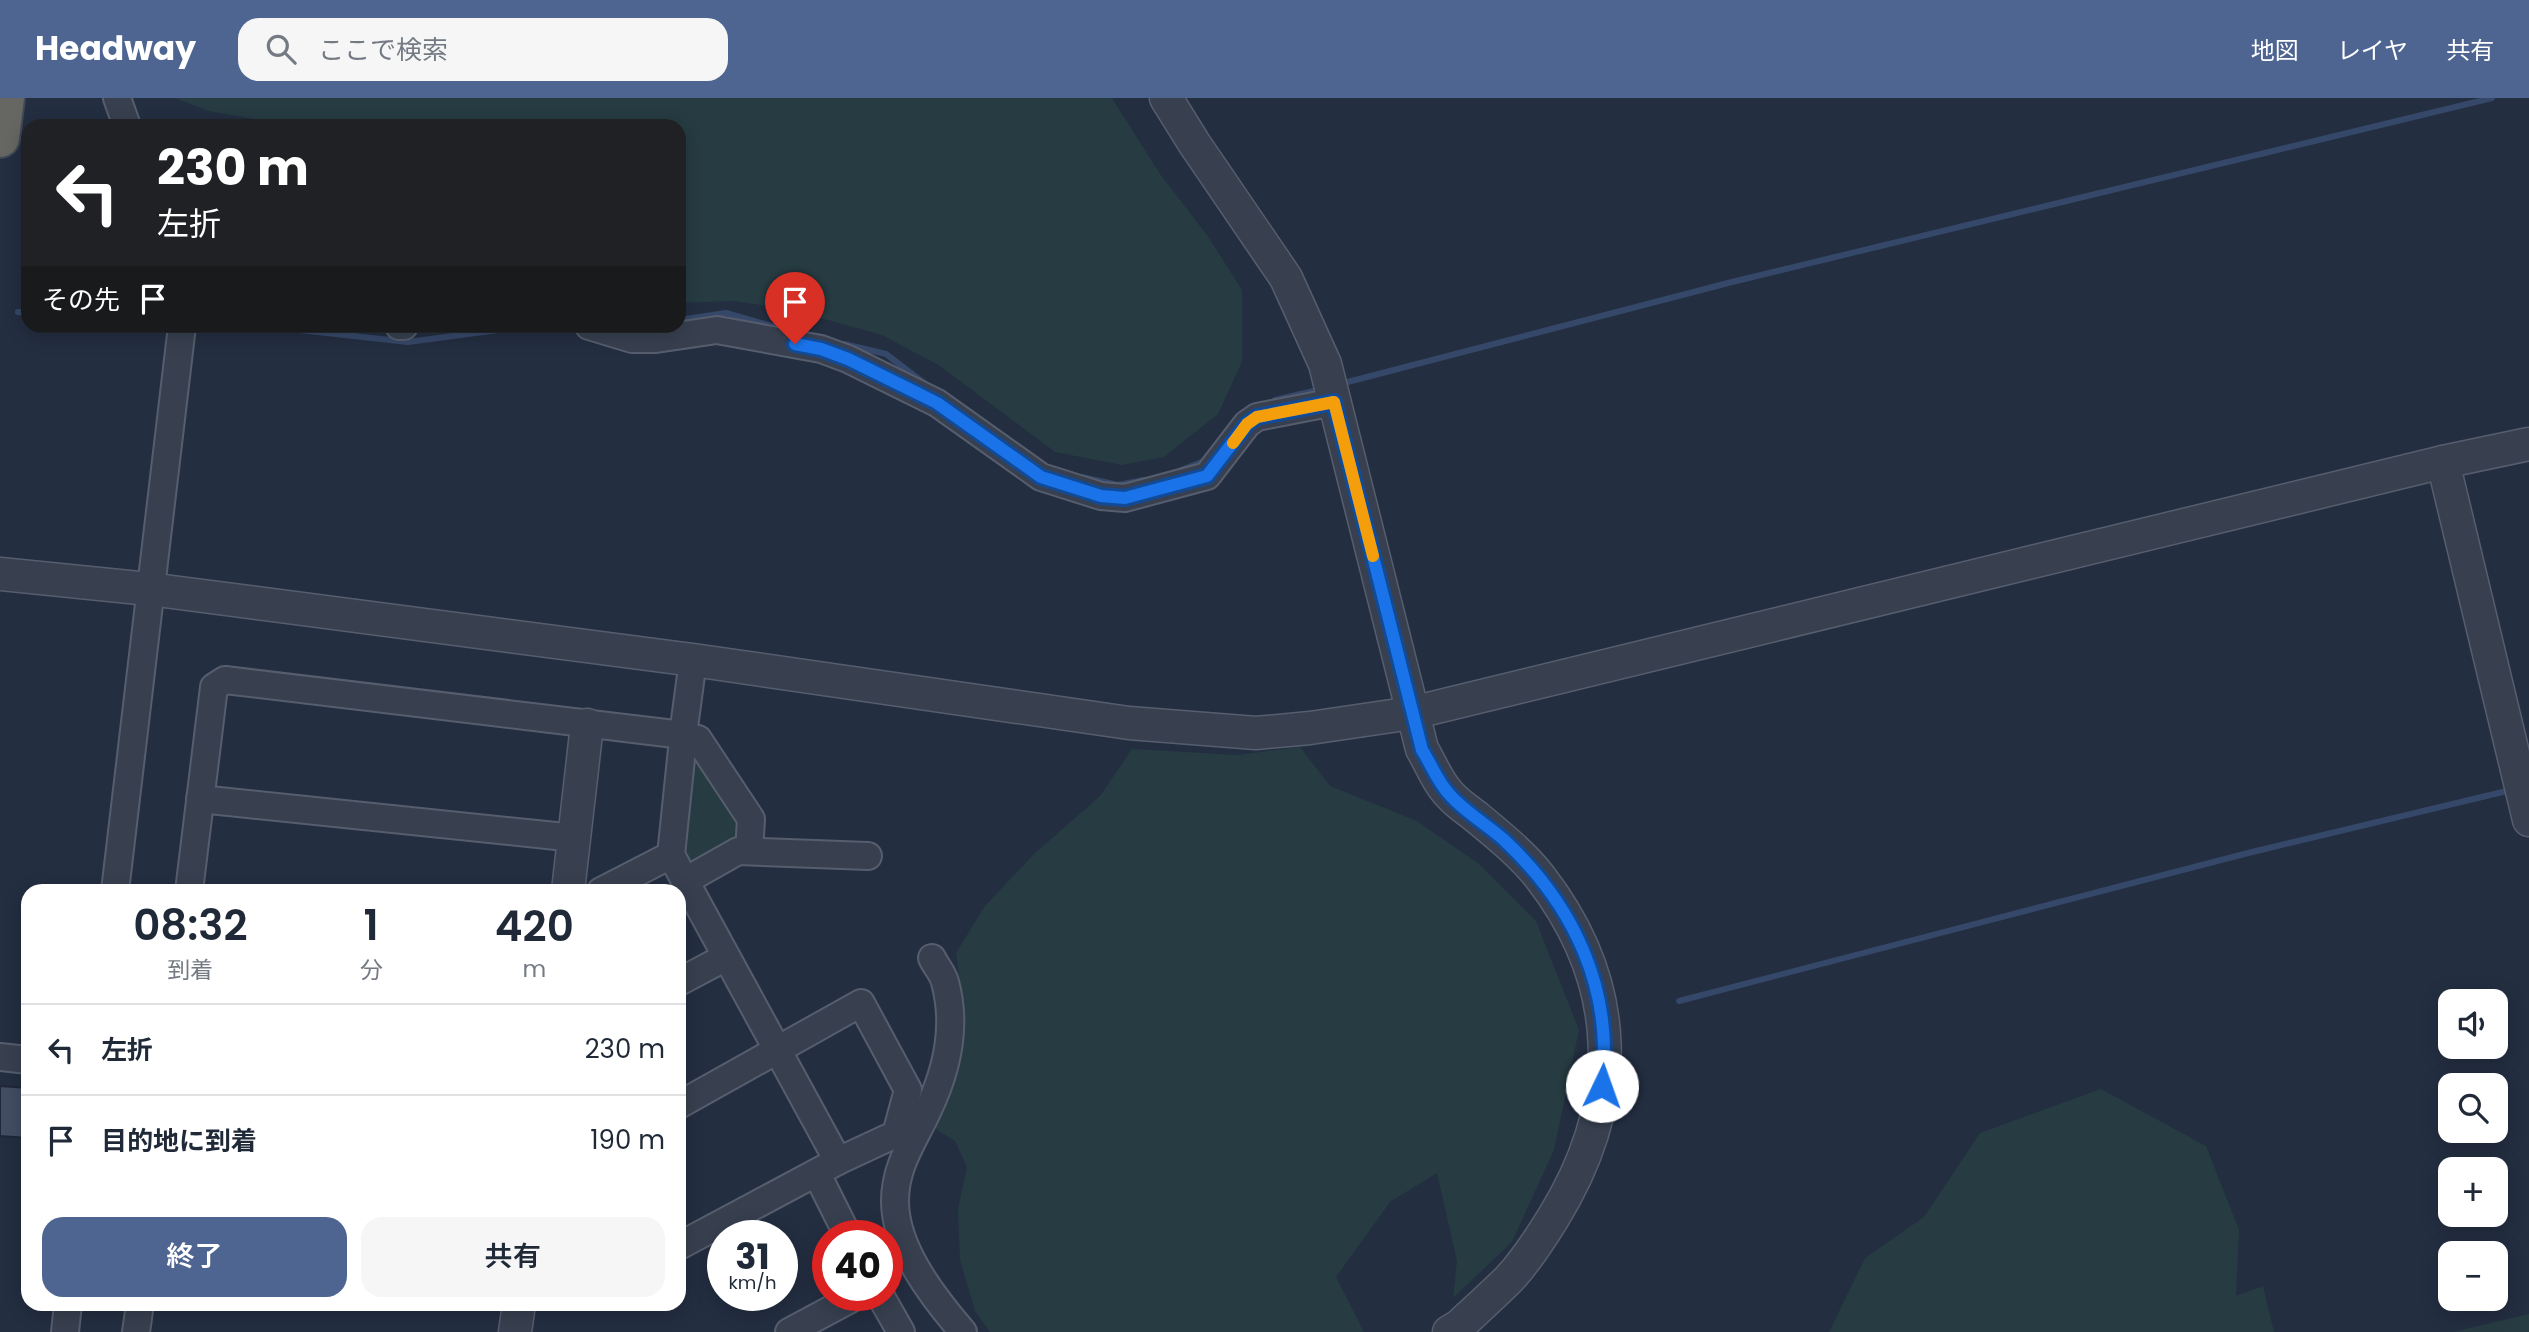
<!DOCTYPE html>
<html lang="ja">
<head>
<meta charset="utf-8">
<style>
	body { margin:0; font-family:Poppins,"Noto Sans JP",sans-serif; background:#f6f6f7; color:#1f2937; height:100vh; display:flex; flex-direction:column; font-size:26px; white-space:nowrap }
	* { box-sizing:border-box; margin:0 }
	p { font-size:23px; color:#747a83 }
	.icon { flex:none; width:38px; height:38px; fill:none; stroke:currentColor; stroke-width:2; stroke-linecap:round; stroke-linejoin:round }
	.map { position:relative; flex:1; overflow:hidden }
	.side { position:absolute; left:21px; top:786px; width:665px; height:427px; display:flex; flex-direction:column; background:#fff; border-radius:21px; box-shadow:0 4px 18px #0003 }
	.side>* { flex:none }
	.guide { position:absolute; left:21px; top:21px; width:665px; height:214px; border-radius:21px; box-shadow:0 4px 18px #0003; background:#202124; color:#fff; overflow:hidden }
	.tools { position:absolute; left:2438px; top:891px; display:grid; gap:14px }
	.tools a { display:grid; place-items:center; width:70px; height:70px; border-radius:14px; background:#fff; box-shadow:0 4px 18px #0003; font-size:35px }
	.speed { position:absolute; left:707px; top:1122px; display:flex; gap:14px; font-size:35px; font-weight:700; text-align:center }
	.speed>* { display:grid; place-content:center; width:91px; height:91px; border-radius:50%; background:#fff; box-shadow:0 4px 18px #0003; line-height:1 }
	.speed small { font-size:18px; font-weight:400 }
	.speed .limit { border:10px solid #d22; background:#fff; color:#111 }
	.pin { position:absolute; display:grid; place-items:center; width:60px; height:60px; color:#fff; margin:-72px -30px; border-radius:50% 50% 50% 0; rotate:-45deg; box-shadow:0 0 7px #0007 }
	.pin .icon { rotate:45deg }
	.me { position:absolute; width:77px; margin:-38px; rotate:3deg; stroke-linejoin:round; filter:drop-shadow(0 0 5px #0008) }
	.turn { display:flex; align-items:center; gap:24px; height:147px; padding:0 21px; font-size:32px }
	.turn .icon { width:91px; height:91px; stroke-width:2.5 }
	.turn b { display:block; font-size:49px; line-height:60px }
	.then { display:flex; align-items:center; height:66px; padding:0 21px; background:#0003; gap:14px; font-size:26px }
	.eta { display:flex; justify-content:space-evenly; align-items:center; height:119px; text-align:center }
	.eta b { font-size:42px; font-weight:600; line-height:49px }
	.button { display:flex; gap:14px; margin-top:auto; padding:14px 21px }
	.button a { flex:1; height:80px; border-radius:21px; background:#4e6491; color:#fff; font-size:28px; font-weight:600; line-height:80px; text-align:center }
	.button a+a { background:#f6f6f7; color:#1f2937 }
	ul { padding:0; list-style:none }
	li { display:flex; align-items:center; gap:21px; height:91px; padding:0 21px; border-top:2px solid #e0e1e3 }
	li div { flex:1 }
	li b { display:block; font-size:26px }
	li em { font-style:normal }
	header { display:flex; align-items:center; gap:42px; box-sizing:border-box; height:98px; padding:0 35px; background:#4e6491; color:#fff }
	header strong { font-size:33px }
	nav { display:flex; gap:38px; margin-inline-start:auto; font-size:24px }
	.search { width:490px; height:63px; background:#f6f6f7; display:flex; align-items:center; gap:18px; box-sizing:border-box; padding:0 24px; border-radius:21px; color:#747a83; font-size:26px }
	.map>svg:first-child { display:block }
</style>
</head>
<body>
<header>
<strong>Headway</strong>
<div class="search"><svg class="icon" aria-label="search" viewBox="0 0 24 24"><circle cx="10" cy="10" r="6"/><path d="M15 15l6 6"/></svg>ここで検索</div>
<nav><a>地図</a><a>レイヤ</a><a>共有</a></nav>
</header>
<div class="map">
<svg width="2529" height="1234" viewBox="0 0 2529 1234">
	<rect width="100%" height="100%" fill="#232e41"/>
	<g fill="#263c42">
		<path d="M 175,0 L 1112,0 L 1160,76 L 1207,137 L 1242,192 L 1242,264 L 1218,316 L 1164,359 L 1122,367 L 1055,354 L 940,268 L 882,237 L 788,211 L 734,203 L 679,205 L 679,28 L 279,28 L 261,22 L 208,13 Z"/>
		<path d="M 691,649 L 743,721 L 741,736 L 688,765 L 680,753 Z"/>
		<path d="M 1300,649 L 1330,688 L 1417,723 L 1479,766 L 1536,823 L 1579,932 L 1554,1052 L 1512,1144 L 1453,1200 L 1457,1163 L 1437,1075 L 1390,1104 L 1336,1179 L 1364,1234 L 990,1234 L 975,1213 L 960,1162 L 958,1111 L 967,1069 L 955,1043 L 934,1030 L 955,970 L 963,906 L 956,855 L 985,808 L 1035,755 L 1100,698 L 1132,651 L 1238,657 Z"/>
		<path d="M 2101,991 L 2206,1048 L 2239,1132 L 2236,1198 L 2263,1188 L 2274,1234 L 1829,1234 L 1865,1160 L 1924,1119 L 1980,1035 Z"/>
		<path d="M 2529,1216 L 2529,1234 L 2453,1234 Z"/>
	</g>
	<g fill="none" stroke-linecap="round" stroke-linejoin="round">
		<g stroke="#364869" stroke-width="6">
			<path d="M 18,214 L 28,215"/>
			<path d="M 679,222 L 726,215 L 786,232"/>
			<path d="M 133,228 L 169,232"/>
			<path d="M 263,228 L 408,244 L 528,228"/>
			<path d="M 844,246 L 886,256 L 924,285"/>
			<path d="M 1340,286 L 1732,184 L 2492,0"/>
			<path d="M 1275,302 L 1322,291"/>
			<path d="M 1181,372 L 1207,362"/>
			<path d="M 1082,379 L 1118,387 L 1144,382"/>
			<path d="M 1679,903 L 2248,755 L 2511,692"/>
		</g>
	</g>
	<path fill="#424d63" stroke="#1f2738" stroke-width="2" d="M 0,988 L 28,990 L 28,1040 L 0,1038 Z"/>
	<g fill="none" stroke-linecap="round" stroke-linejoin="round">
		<g stroke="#565e6e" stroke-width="30">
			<g id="minor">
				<path d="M 117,0 L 127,28"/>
				<path d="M 399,228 L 404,228"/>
				<path d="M 589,228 L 632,241 L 656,241 L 717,232 L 821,251 L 848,261 L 937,305 L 1041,379 L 1101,398 L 1125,400 L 1207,378 L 1247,326 L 1257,319 L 1334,304"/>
				<path d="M 683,637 L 693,562"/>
				<path d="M 200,701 L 575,740"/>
				<path d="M 671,757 L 682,651"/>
				<path d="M 685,783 L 738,753 L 868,758"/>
				<path d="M 115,793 L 182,228"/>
				<path d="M 189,793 L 214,589 L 225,582 L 683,637 L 698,641 L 751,721 L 749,753"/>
				<path d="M 601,793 L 671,757 L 838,1063"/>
				<path d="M 932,860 C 936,868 943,876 945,884 C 957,928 947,973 927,1014 C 913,1044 895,1068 895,1103 C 895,1151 934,1200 963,1234"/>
				<path d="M 679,884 L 726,859"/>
				<path d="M 0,959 L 28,962"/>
				<path d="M 679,1007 L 861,905 L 908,992 L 896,1036 L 838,1063 L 679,1148"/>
				<path d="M 817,1076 L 848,1138"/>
				<path d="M 880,1197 L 901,1234"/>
				<path d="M 65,1234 L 68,1206"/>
				<path d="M 136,1234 L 140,1206"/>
				<path d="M 789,1234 L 858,1197"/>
			</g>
		</g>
		<g stroke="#565e6e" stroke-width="35">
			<g id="tertiary">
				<path d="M 1166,0 L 1194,45 L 1286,180 L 1325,266 L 1422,651 C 1431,666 1438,685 1450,697 C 1457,705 1466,711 1474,717 C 1497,736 1522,756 1540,779 C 1624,888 1624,1005 1553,1120 C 1540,1141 1526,1163 1509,1181 C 1493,1197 1475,1213 1459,1228 L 1449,1234"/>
				<path d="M 2443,364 L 2529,722"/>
				<path d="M 0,476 L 149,491 L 693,562 L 1129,625 L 1256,635 L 1310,630 L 1412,615 L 2443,364 L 2529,346"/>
				<path d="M 568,793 L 587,627"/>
				<path d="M 515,1234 L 519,1206"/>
			</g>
		</g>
		<g stroke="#404858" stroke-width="42">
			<path id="trunk" d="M 0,40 L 5,0"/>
		</g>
		<use href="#minor" stroke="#384050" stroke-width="26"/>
		<use href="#tertiary" stroke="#384050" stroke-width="32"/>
		<use href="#trunk" stroke="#666662" stroke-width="38"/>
	</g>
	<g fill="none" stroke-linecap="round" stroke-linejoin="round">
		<g stroke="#114b97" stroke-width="18">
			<path id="route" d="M 795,246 L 821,251 L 848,261 L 915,294 L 937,305 L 1041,379 L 1101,398 L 1125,400 L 1207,378 L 1247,326 L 1257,319 L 1334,304 L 1422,652 C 1431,666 1438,685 1450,697 C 1465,714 1486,726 1503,741 C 1573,806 1614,891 1602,988"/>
		</g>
		<use href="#route" stroke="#1a73e8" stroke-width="12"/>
		<path stroke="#f59e0b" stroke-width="12" d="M 1233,345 L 1247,326 L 1257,319 L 1334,304 L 1373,458"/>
	</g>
</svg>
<div class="tools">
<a><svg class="icon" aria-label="sound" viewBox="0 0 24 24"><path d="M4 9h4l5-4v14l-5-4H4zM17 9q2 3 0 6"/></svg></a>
<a><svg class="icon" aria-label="search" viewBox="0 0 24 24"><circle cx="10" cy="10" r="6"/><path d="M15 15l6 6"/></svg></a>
<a>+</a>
<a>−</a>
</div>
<div class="speed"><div>31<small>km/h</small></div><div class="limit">40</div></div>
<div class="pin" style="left:795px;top:246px;background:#d93025"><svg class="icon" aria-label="arrive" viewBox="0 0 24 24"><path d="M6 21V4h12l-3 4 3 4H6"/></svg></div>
<svg class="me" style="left:1602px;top:988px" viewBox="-20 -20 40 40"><circle r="19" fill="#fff"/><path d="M0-13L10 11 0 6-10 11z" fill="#1a73e8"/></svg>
<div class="guide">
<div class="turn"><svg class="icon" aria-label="left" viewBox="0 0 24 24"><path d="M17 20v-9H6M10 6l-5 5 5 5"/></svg><div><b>230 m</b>左折</div></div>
<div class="then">その先<svg class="icon" aria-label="arrive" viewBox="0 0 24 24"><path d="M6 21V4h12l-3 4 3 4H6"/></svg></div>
</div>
<section class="side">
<div class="eta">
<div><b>08:32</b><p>到着</p></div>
<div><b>1</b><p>分</p></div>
<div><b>420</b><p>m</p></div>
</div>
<ul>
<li><svg class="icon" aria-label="left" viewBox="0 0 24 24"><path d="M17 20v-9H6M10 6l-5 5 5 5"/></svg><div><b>左折</b></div><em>230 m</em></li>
<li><svg class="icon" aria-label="arrive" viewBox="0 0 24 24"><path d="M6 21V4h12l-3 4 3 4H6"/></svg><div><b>目的地に到着</b></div><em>190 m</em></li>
</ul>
<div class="button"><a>終了</a><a>共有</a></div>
</section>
</div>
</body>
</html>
